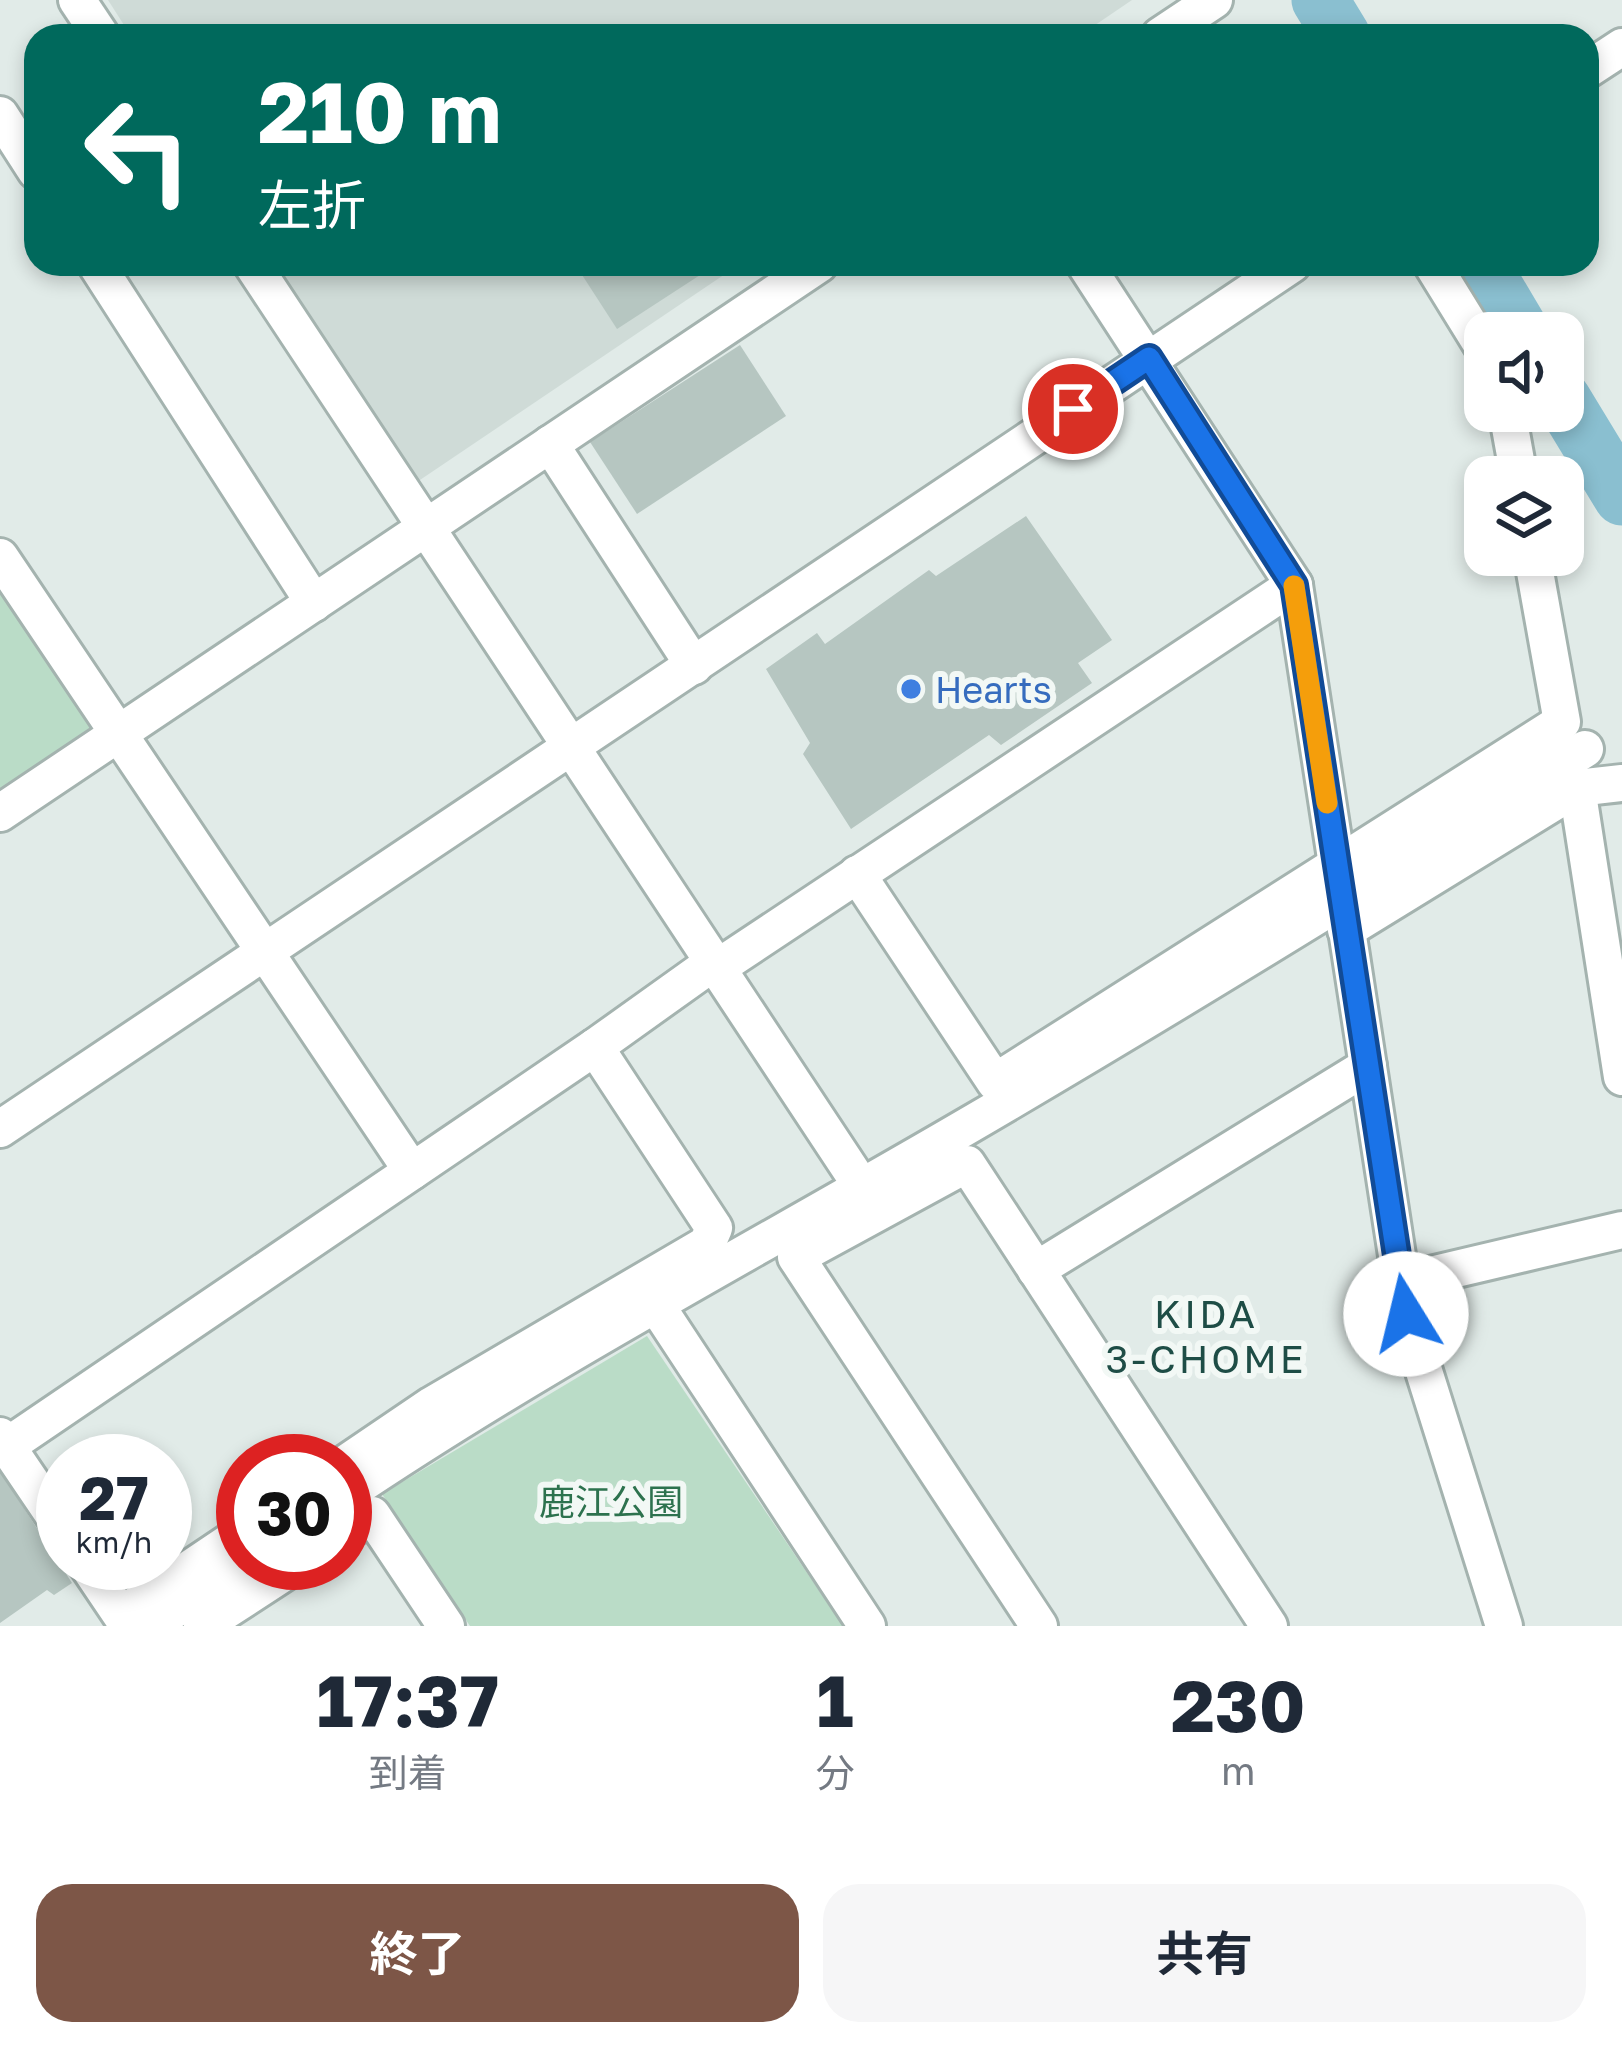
<!DOCTYPE html>
<html lang="ja">
<head>
<meta charset="utf-8">
<style>
	body { margin:0; font-family:"Golos Text","Noto Sans JP",sans-serif; background:#f6f6f7; color:#1f2937; height:100vh; display:flex; flex-direction:column; font-size:45px; white-space:nowrap }
	* { box-sizing:border-box; margin:0 }
	p { font-size:39px; color:#747a83 }
	.icon { flex:none; width:66px; height:66px; fill:none; stroke:currentColor; stroke-width:2; stroke-linecap:round; stroke-linejoin:round }
	.map { position:relative; height:1626px; overflow:hidden }
	.side { display:flex; flex-direction:column; background:#fff; flex:1 }
	.side>* { flex:none }
	.guide { position:absolute; left:24px; top:24px; width:1575px; height:252px; border-radius:36px; box-shadow:0 6px 18px #0003; background:#00695c; color:#fff; overflow:hidden }
	.buttons { position:absolute; left:1464px; top:312px; display:grid; gap:24px }
	.buttons a { display:grid; place-items:center; width:120px; height:120px; border-radius:24px; background:#fff; box-shadow:0 6px 18px #0003; font-size:60px }
	.speed { position:absolute; left:36px; top:1434px; display:flex; gap:24px; font-size:60px; font-weight:700; text-align:center }
	.speed>* { display:grid; place-content:center; width:156px; height:156px; border-radius:50%; background:#fff; box-shadow:0 6px 18px #0003; line-height:1 }
	.speed small { font-size:30px; font-weight:400 }
	.speed .limit { border:18px solid #d22; background:#fff; color:#111 }
	.pin { position:absolute; display:grid; place-items:center; width:102px; height:102px; color:#fff; margin:-51px; border:6px solid #fff; border-radius:50%; box-shadow:0 3px 12px #0007 }
	.me { position:absolute; width:132px; margin:-66px; rotate:351deg; stroke-linejoin:round; filter:drop-shadow(0 0 9px #0008) }
	.turn { display:flex; align-items:center; gap:42px; height:252px; padding:0 36px; font-size:54px }
	.turn .icon { width:156px; height:156px; stroke-width:2.5 }
	.turn b { display:block; font-size:84px; line-height:102px }
	.eta { display:flex; justify-content:space-evenly; align-items:center; height:204px; text-align:center }
	.eta b { font-size:72px; font-weight:700; line-height:84px }
	.action { display:flex; gap:24px; margin-top:auto; padding:24px 36px }
	.action a { flex:1; height:138px; border-radius:36px; background:#7d5647; color:#fff; font-size:48px; font-weight:700; line-height:138px; text-align:center }
	.action a+a { background:#f6f6f7; color:#1f2937 }
	.map>svg:first-child { display:block }
</style>
</head>
<body>
<div class="map">
<svg width="1622" height="1626" viewBox="0 0 1622 1626">
	<rect width="100%" height="100%" fill="#e1ebe8"/>
	<g fill="#cfdbd7">
		<path d="M 108,0 L 1132,0 L 1079,36 L 131,36 Z"/>
		<path d="M 275,264 L 740,264 L 414,484 Z"/>
	</g>
	<g fill="#badcc7">
		<path d="M 0,570 L 100,724 L 0,791 Z"/>
		<path d="M 647,1336 L 843,1626 L 470,1626 L 382,1494 Z"/>
	</g>
	<g fill="none" stroke-linecap="round" stroke-linejoin="round">
		<g stroke="#8abfd0" stroke-width="57">
			<path d="M 1320,0 L 1342,36"/>
			<path d="M 1481,264 L 1522,333"/>
			<path d="M 1563,400 L 1622,497"/>
		</g>
	</g>
	<g fill="#b6c6c1">
		<path d="M 575,264 L 717,264 L 617,329 Z"/>
		<path d="M 740,345 L 786,416 L 637,514 L 590,442 Z"/>
		<path d="M 1026,516 L 1112,640 L 1078,663 L 1092,683 L 1001,745 L 989,735 L 851,829 L 803,754 L 810,743 L 766,669 L 817,633 L 825,644 L 929,570 L 936,576 Z"/>
		<path d="M 0,1471 L 72,1583 L 54,1595 L 47,1590 L 0,1623 Z"/>
	</g>
	<g fill="none" stroke-linecap="round" stroke-linejoin="round">
		<g stroke="#a4b3af" stroke-width="42">
			<g id="minor">
				<path d="M 77,0 L 101,36"/>
				<path d="M 1160,36 L 1214,0"/>
				<path d="M 1587,70 L 1622,47"/>
				<path d="M 0,115 L 36,171"/>
				<path d="M 96,264 L 314,603"/>
				<path d="M 252,264 L 862,1187"/>
				<path d="M 1085,264 L 1294,585 L 1406,1314 L 1504,1626"/>
				<path d="M 1432,264 L 1485,350"/>
				<path d="M 1507,411 L 1519,477"/>
				<path d="M 550,444 L 694,666"/>
				<path d="M 0,557 L 412,1171"/>
				<path d="M 1577,788 L 1622,1077"/>
				<path d="M 0,813 L 819,264"/>
				<path d="M 857,874 L 995,1082 L 1562,722 L 1532,555"/>
				<path d="M 1346,930 L 1577,788 L 1622,783"/>
				<path d="M 717,968 L 1294,585"/>
				<path d="M 595,1047 L 714,962"/>
				<path d="M 0,1129 L 1292,264"/>
				<path d="M 1036,1270 L 1368,1066"/>
				<path d="M 1401,1282 L 1622,1230"/>
				<path d="M 656,1305 L 867,1626"/>
				<path d="M 0,1436 L 63,1529"/>
				<path d="M 7,1446 L 595,1047 L 714,1228 L 707,1244 L 432,1405 L 345,1464"/>
				<path d="M 345,1495 C 544,1361 757,1249 964,1128 C 1173,1006 1380,878 1585,749"/>
				<path d="M 345,1533 L 372,1515 L 446,1626"/>
				<path d="M 86,1563 L 121,1615 L 243,1533"/>
				<path d="M 150,1626 L 244,1563"/>
				<path d="M 202,1626 L 299,1563"/>
				<path d="M 1039,1626 L 796,1257 L 967,1164 L 1269,1626"/>
			</g>
		</g>
		<use href="#minor" stroke="#fff" stroke-width="36"/>
	</g>
	<g fill="none" stroke-linecap="round" stroke-linejoin="round">
		<g stroke="#114b97" stroke-width="30">
			<path id="route" d="M 1073,409 L 1149,358 L 1294,585 L 1406,1314"/>
		</g>
		<use href="#route" stroke="#1a73e8" stroke-width="21"/>
		<path stroke="#f59e0b" stroke-width="21" d="M 1294,586 L 1327,803"/>
	</g>
	<circle fill="#3f7fe0" stroke="#f2f8f5" stroke-width="4.5" cx="911" cy="689" r="12"/>
	<g text-anchor="middle" dominant-baseline="central" stroke-width="12" stroke-linejoin="round" paint-order="stroke">
		<g font-size="36" fill="#366cbe" stroke="#f2f8f5" text-anchor="start">
			<text x="935" y="689">Hearts</text>
		</g>
		<g font-size="36" fill="#2d724e" stroke="#f2f8f5">
			<text x="611" y="1501">鹿江公園</text>
		</g>
		<g font-size="39" letter-spacing="3" fill="#1e4d46" stroke="#f2f8f5">
			<text x="1206" y="1313">KIDA<tspan x="1206" dy="45">3-CHOME</tspan></text>
		</g>
	</g>
</svg>
<div class="buttons">
<a><svg class="icon" aria-label="sound" viewBox="0 0 24 24"><path d="M4 9h4l5-4v14l-5-4H4zM17 9q2 3 0 6"/></svg></a>
<a><svg class="icon" aria-label="layers" viewBox="0 0 24 24"><path d="M12 4l9 5-9 5-9-5zM3 14l9 5 9-5"/></svg></a>
</div>
<div class="speed"><div>27<small>km/h</small></div><div class="limit">30</div></div>
<div class="pin" style="left:1073px;top:409px;background:#d93025"><svg class="icon" aria-label="arrive" viewBox="0 0 24 24"><path d="M6 21V4h12l-3 4 3 4H6"/></svg></div>
<svg class="me" style="left:1406px;top:1314px" viewBox="-20 -20 40 40"><circle r="19" fill="#fff"/><path d="M0-13L10 11 0 6-10 11z" fill="#1a73e8"/></svg>
<div class="guide">
<div class="turn"><svg class="icon" aria-label="left" viewBox="0 0 24 24"><path d="M17 20v-9H6M10 6l-5 5 5 5"/></svg><div><b>210 m</b>左折</div></div>
</div>
</div>
<section class="side">
<div class="eta">
<div><b>17:37</b><p>到着</p></div>
<div><b>1</b><p>分</p></div>
<div><b>230</b><p>m</p></div>
</div>
<div class="action"><a>終了</a><a>共有</a></div>
</section>
</body>
</html>
